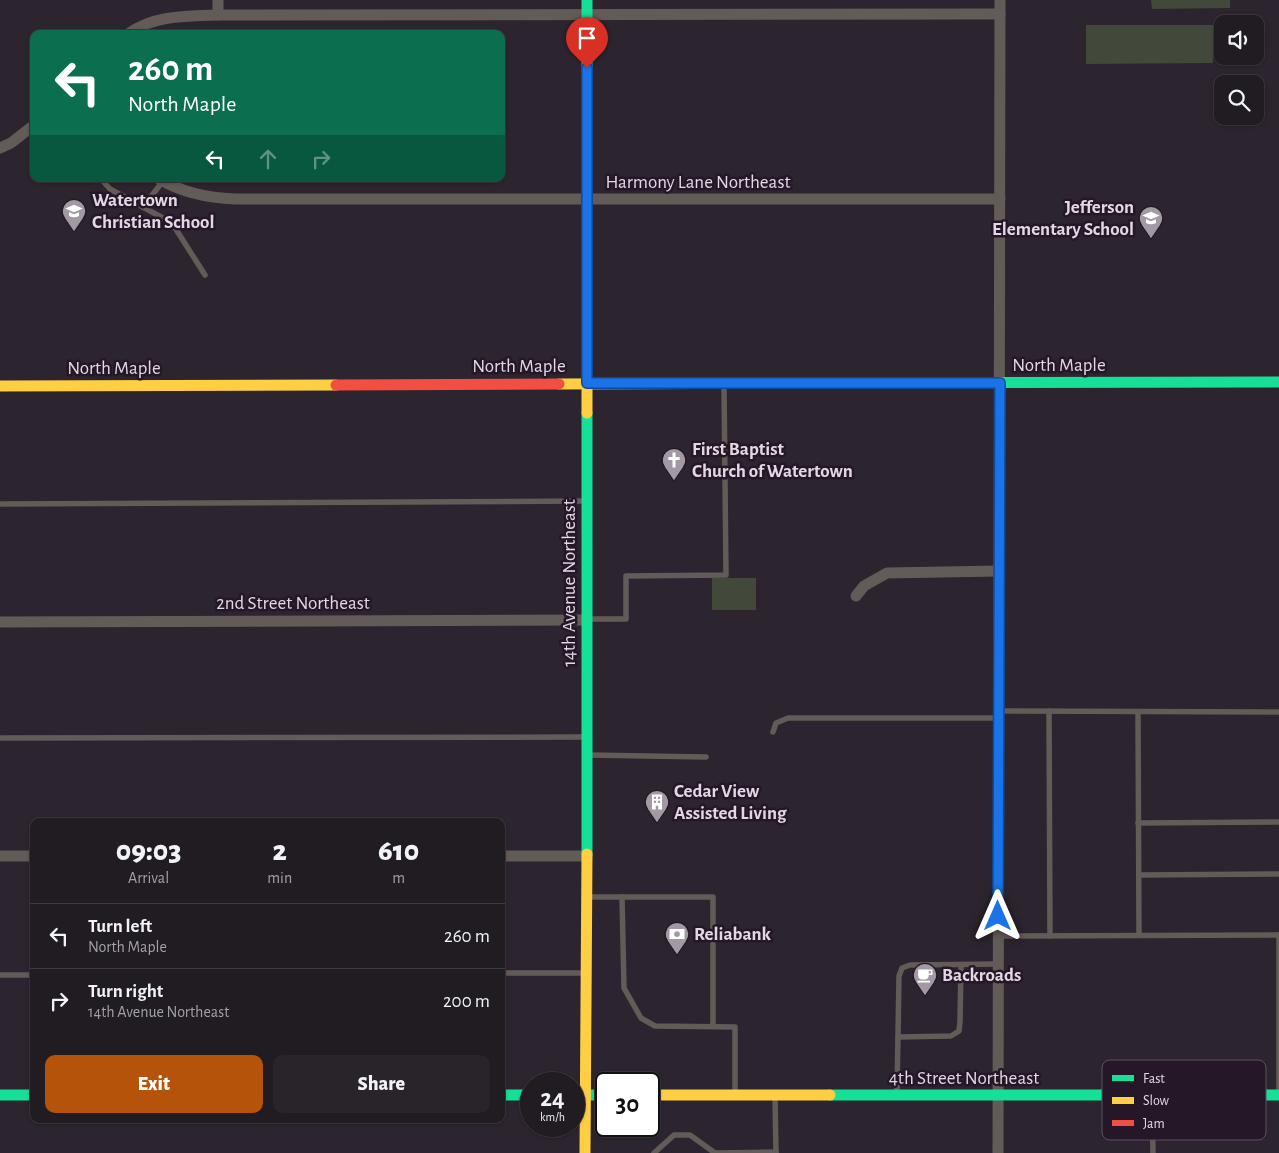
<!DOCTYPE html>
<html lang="en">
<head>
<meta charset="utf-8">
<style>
	body { margin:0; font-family:"Alegreya Sans",sans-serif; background:#29242a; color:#f1f3f6; height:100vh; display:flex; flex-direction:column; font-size:19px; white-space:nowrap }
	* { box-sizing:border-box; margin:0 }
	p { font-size:16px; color:#a2a1a5 }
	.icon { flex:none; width:28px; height:28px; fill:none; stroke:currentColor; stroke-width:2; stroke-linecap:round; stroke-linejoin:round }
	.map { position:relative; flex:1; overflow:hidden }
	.drawer { position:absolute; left:30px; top:818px; width:475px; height:305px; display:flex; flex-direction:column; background:#211b22; border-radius:10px; box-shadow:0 1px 4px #0004,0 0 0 1px #3e3940 }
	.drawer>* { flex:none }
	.hud { position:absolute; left:30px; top:30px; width:475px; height:152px; border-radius:10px; box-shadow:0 1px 4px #0004,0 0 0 1px #3e3940; background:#0b6e4f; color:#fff; overflow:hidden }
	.controls { position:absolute; left:1214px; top:15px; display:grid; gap:10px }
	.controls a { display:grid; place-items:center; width:50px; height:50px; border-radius:10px; background:#211b22; box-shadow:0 1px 4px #0004,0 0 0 1px #3e3940; font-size:25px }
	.speed { position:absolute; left:520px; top:1072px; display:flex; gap:10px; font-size:25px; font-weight:700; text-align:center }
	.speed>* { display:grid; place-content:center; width:65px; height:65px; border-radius:50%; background:#211b22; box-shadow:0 1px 4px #0004,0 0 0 1px #3e3940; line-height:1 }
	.speed small { font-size:12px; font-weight:400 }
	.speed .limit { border:2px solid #111; border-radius:8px; background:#fff; color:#111 }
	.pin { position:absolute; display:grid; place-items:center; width:42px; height:42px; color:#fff; margin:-51px -21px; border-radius:50% 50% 50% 0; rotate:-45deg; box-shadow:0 0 5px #0007 }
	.pin .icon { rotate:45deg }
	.me { position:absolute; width:55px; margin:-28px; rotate:0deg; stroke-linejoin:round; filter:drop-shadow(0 0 4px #0008) }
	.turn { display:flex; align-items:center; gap:18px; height:105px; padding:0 15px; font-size:22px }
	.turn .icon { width:65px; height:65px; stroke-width:2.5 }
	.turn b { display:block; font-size:35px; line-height:42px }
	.lanes { display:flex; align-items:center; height:48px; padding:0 15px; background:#0003; justify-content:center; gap:25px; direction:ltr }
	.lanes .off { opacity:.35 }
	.eta { display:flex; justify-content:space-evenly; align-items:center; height:85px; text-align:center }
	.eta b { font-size:30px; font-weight:800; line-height:35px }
	.cta { display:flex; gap:10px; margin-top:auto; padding:10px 15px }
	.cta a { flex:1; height:58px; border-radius:10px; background:#b45309; color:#fff; font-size:20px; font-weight:800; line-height:58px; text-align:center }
	.cta a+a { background:#29242a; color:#f1f3f6 }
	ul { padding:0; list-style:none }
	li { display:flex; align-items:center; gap:15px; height:65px; padding:0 15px; border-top:1px solid #3e3940 }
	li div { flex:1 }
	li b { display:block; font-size:19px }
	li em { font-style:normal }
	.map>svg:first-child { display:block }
</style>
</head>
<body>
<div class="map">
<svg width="1279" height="1153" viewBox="0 0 1279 1153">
	<rect width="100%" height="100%" fill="#2c242e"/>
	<g fill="#42483a">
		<path d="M 1151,0 L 1230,0 L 1230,8 L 1152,9 Z"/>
		<path d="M 1086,25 L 1213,25 L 1213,28 L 1222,28 L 1222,56 L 1242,56 L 1242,58 L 1213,58 L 1213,63 L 1086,64 Z"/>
		<rect x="712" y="578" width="44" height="32"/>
	</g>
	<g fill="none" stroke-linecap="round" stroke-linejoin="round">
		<g stroke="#635b58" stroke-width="5.5">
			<path d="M 101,179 L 110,189 L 172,223 L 205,275"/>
			<path d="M 143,207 L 163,181"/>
			<path d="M 0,504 L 585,501"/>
			<path d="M 589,619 L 626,619 L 626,576 L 726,575 L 724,385"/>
			<path d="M 999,711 L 1279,712"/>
			<path d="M 1049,711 L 1050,936"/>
			<path d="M 1138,712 L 1139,935"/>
			<path d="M 773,732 L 776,723 L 788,718 L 998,718"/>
			<path d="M 0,738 L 585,737"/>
			<path d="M 588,755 L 706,757"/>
			<path d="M 1138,823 L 1279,822"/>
			<path d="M 1139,875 L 1279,874"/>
			<path d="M 589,897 L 622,897 L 624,988 L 641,1018 L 655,1026 L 735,1027 L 735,1093"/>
			<path d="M 622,897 L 713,897 L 713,1026"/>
			<path d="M 1279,935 L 1279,1093"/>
			<path d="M 998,936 L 1279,935"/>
			<path d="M 501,973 L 584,973"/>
			<path d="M 0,975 L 34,975"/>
			<path d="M 898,1037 L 951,1036 L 959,1031 L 960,1022 L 961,965"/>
			<path d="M 897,1093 L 899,976 L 902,968 L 910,965 L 998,964"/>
			<path d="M 775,1097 L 776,1153"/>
			<path d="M 1152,1097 L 1153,1153"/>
			<path d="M 654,1153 L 674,1135 L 690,1135 L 715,1153"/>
			<path d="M 715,1153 L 776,1152"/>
		</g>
		<g stroke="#635b58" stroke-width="11">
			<path d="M 218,15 L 218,0"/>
			<path d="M 128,34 C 154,15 187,16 218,15 L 1000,14"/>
			<path d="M 0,148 L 11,143 L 34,125"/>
			<path d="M 159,179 C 183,193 208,198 235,199 L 1000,199"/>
			<path d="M 856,596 L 864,586 L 887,573 L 998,571"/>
			<path d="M 0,622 L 586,620"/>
			<path d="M 0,856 L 34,856"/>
			<path d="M 501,856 L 587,856"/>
			<path d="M 998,1153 L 1000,0"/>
		</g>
		<g stroke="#16e098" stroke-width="11">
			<path d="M 587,0 L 587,75"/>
			<path d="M 829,383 L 1279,382"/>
			<path d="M 587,413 L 587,854"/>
			<path d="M 0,1095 L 34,1095"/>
			<path d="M 501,1095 L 531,1095"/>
			<path d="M 574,1095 L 606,1095"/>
			<path d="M 830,1095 L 1279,1095"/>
		</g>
		<g stroke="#ffcf43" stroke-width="11">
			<path d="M 587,75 L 587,413"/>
			<path d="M 559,384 L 829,383"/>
			<path d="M 0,386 L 336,385"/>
			<path d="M 649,1095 L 830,1095"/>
			<path d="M 585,1153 L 587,854"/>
		</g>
		<path stroke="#f24e42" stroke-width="11" d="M 336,385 L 559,384"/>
	</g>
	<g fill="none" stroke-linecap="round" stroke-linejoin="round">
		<g stroke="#114b97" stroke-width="12">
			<path id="route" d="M 587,68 L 587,383 L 1000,383 L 998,916"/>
		</g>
		<use href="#route" stroke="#1a73e8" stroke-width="9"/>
	</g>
	<defs>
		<g id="school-pin" transform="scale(1.25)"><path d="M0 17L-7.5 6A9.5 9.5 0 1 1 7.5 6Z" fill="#a299a4" stroke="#251727"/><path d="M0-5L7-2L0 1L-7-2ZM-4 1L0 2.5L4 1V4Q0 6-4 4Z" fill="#fff"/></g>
		<g id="church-pin" transform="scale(1.25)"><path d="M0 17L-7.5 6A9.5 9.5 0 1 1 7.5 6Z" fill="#a299a4" stroke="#251727"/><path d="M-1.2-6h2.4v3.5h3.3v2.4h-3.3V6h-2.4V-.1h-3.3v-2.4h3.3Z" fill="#fff"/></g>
		<g id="building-pin" transform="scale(1.25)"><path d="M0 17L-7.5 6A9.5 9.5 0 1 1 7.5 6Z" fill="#a299a4" stroke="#251727"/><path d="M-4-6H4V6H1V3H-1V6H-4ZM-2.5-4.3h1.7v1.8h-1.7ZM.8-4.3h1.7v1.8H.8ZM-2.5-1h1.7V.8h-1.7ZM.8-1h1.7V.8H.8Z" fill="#fff"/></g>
		<g id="bank-pin" transform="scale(1.25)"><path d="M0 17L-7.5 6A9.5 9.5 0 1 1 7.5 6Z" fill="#a299a4" stroke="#251727"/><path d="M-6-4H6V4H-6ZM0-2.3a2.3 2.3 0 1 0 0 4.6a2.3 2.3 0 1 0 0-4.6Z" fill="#fff"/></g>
		<g id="cafe-pin" transform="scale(1.25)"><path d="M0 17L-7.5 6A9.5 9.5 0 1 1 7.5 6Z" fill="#a299a4" stroke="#251727"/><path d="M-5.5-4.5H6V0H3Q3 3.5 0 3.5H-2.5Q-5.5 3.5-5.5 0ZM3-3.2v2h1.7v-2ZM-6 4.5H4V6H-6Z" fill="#fff"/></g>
	</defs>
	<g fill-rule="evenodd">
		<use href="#school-pin" x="74" y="211"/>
		<use href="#school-pin" x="1151" y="218"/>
		<use href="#church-pin" x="674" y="460"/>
		<use href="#building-pin" x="657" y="802"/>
		<use href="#bank-pin" x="677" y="934"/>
		<use href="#cafe-pin" x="925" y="975"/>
	</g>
	<g text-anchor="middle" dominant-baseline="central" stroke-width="5" stroke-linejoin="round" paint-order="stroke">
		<g font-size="19" fill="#e1d8e3" stroke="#251727">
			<text x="698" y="182">Harmony Lane Northeast</text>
			<text x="1059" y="365">North Maple</text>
			<text x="519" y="366">North Maple</text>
			<text x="114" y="368">North Maple</text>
			<text transform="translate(569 583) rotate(-90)">14th Avenue Northeast</text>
			<text x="293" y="603">2nd Street Northeast</text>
			<text x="964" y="1078">4th Street Northeast</text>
		</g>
		<g font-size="19" font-weight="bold" fill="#e1d8e3" stroke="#251727" text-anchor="start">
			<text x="92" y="200">Watertown<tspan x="92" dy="22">Christian School</tspan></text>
			<text x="1134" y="207" text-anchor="end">Jefferson<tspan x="1134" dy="22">Elementary School</tspan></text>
			<text x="692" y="449">First Baptist<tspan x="692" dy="22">Church of Watertown</tspan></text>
			<text x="674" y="791">Cedar View<tspan x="674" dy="22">Assisted Living</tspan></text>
			<text x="694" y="934">Reliabank</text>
			<text x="942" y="975">Backroads</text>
		</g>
	</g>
	<rect x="1102" y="1060" width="164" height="80" rx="8" fill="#251727" stroke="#5d515f" stroke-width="1"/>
	<rect x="1112" y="1075" width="22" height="6" fill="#16e098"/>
	<rect x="1112" y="1097" width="22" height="7" fill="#ffcf43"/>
	<rect x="1112" y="1120" width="22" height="6" fill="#f24e42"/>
	<g font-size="14" fill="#e1d8e3">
		<text x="1143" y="1083">Fast</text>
		<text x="1143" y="1105">Slow</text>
		<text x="1143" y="1128">Jam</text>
	</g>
</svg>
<div class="controls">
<a><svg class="icon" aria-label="sound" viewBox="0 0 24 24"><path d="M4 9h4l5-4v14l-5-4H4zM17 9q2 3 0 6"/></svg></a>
<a><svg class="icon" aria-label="search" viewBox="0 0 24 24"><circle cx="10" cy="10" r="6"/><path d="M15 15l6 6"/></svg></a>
</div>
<div class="speed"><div>24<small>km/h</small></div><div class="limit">30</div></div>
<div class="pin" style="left:587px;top:68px;background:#d93025"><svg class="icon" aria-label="arrive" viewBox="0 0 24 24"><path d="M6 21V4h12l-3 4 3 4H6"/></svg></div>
<svg class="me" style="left:998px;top:916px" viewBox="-20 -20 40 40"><path d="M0-17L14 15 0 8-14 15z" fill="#1a73e8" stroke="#fff" stroke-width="4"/></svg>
<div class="hud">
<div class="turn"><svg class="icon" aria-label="left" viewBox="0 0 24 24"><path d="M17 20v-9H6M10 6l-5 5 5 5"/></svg><div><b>260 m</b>North Maple</div></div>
<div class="lanes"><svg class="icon" aria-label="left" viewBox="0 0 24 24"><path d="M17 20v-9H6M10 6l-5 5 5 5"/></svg><svg class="icon off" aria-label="ahead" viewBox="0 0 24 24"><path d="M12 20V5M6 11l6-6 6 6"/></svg><svg class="icon off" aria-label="right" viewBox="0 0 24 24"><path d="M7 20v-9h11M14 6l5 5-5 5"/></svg></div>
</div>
<section class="drawer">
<div class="eta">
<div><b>09:03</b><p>Arrival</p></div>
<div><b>2</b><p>min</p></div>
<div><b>610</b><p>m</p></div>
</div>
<ul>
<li><svg class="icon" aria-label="left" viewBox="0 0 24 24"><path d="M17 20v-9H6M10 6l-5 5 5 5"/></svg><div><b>Turn left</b><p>North Maple</p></div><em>260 m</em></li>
<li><svg class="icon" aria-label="right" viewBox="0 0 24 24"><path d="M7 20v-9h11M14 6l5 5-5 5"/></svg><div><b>Turn right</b><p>14th Avenue Northeast</p></div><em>200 m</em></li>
</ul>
<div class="cta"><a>Exit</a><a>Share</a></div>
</section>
</div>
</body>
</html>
